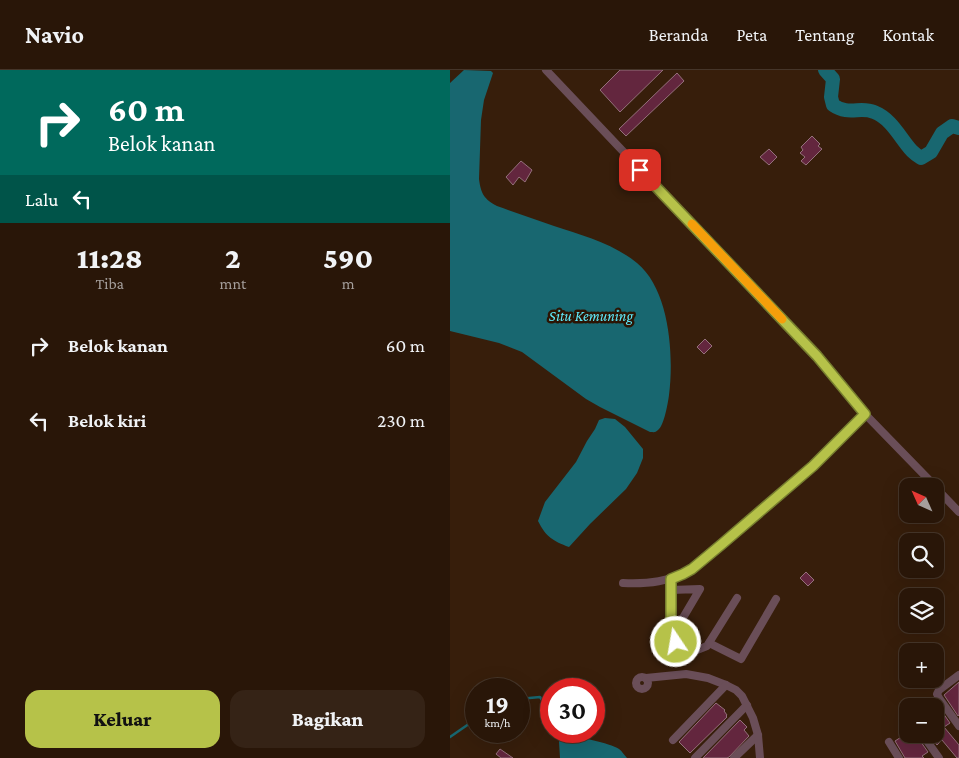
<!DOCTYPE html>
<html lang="id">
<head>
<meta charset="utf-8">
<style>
	body { margin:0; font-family:"Crimson Pro",serif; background:#352316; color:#f1f3f6; height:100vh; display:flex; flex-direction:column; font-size:19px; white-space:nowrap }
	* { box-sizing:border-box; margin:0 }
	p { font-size:16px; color:#a59f9c }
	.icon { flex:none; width:28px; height:28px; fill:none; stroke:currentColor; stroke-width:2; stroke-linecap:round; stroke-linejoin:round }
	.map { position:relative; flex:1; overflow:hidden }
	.side { display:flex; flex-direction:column; background:#291608; width:450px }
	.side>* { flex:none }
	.banner { background:#00695c; color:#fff; overflow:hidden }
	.needle { width:32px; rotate:315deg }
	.fabs { position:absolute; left:449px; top:408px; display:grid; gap:10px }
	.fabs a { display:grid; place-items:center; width:45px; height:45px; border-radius:10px; background:#291608; box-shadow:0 5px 20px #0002,0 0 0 1px #453529; font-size:25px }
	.speed { position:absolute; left:15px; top:608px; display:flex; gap:10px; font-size:25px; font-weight:700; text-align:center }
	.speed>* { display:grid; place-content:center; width:65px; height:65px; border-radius:50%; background:#291608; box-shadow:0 5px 20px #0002,0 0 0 1px #453529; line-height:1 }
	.speed small { font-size:12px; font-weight:400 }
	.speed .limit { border:8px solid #d22; background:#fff; color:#111 }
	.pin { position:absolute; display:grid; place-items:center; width:42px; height:42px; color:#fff; margin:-21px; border-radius:10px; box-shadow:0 2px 8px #0006 }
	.me { position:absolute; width:55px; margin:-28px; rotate:348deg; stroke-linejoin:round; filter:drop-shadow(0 0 4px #0008) }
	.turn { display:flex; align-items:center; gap:18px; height:105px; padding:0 25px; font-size:22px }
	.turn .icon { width:65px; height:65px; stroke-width:2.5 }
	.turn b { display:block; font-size:35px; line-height:42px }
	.then { display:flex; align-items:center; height:48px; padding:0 25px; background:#0003; gap:10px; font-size:19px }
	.eta { display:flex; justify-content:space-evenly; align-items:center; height:85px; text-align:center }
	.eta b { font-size:30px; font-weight:800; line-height:35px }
	.button { display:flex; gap:10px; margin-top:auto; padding:10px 25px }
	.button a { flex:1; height:58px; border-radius:15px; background:#b6c249; color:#111; font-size:20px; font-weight:800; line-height:58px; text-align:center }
	.button a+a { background:#352316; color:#f1f3f6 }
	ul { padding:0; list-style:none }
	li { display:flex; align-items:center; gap:15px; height:75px; padding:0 25px }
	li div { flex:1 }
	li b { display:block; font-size:19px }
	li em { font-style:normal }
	header { display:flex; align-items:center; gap:30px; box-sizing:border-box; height:70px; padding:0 25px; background:#291608; border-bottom:1px solid #453529 }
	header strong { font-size:24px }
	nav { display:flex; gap:28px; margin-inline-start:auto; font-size:18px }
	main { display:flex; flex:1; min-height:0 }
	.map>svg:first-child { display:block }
</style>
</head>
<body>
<header>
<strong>Navio</strong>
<nav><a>Beranda</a><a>Peta</a><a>Tentang</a><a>Kontak</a></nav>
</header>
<main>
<section class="side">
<div class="banner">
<div class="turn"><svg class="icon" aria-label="right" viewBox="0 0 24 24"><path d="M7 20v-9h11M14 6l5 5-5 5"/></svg><div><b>60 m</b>Belok kanan</div></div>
<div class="then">Lalu<svg class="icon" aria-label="left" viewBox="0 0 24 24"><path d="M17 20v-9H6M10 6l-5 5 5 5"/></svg></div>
</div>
<div class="eta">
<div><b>11:28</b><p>Tiba</p></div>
<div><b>2</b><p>mnt</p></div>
<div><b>590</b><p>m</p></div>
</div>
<ul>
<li><svg class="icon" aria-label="right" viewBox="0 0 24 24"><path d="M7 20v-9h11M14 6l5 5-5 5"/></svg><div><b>Belok kanan</b></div><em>60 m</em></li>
<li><svg class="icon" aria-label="left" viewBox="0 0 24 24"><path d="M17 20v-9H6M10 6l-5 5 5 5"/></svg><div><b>Belok kiri</b></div><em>230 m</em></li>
</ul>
<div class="button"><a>Keluar</a><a>Bagikan</a></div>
</section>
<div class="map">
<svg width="509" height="688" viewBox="0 0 509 688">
	<rect width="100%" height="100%" fill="#371e0b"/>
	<g fill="#186770">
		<path d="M 14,0 L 41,1 L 43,3 L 34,30 L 31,50 L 29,109 C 31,124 34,129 47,136 C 66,143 85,149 104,156 C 132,165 164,174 187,193 C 220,220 224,286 219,325 C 218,333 214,356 208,360 C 205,363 204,362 200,362 L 150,337 L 136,329 L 72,282 L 49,273 L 0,261 L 0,13 Z"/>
		<path d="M 155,348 L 165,349 L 175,357 L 193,379 L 193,388 L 187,403 L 176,419 L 140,454 L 119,477 C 103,471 96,467 88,451 L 95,432 L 126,392 L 137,371 L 145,359 L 149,350 Z"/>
		<path d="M 116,666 C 126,666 160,673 169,679 C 172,681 174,685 177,688 L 110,688 L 109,672 L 110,668 Z"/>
	</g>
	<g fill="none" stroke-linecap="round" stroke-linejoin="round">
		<g stroke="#186770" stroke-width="2.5">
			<path d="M 69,629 L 90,627 L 101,644"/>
			<path d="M 113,661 L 116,667"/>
			<path d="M 0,667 L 26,649"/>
		</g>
		<path stroke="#186770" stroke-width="14" d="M 375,0 L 383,9 L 381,27 L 383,35 C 399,46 410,36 424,42 C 442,49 450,68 462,81 C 465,84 468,86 471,88 L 481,82 L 492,63 L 502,56 L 509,58"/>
	</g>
	<g fill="#63263e" stroke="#94707b">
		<path d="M 170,0 L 213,0 L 170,42 L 150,20 Z"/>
		<path d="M 227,3 L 234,11 L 176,66 L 169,59 Z"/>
		<path d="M 362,66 L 370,74 L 368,76 L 372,79 L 356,95 L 351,91 L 355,87 L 350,83 L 353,80 L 351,77 Z"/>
		<path d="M 319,79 L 327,87 L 319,95 L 310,87 Z"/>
		<path d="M 71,91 L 82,100 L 75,112 L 69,107 L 63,115 L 56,107 Z"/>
		<path d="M 255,269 L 262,276 L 254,284 L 247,277 Z"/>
		<path d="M 356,502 L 364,510 L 358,516 L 350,508 Z"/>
		<path d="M 509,612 L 509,645 L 508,646 L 494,625 Z"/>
		<path d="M 266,633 L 275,640 L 274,641 L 277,645 L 276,646 L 277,647 L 240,683 L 229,672 Z"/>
		<path d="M 488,636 L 500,653 L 494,657 L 509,675 L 509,688 L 507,688 L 492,670 L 487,675 L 479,664 L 485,664 L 485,638 Z"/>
		<path d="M 290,650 L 297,657 L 294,660 L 299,666 L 279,687 L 277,688 L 253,688 Z"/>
		<path d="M 456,664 L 460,669 L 466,665 L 478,682 L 472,686 L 474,688 L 455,688 L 445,671 Z"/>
		<path d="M 50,679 L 63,688 L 51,688 L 46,684 Z"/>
	</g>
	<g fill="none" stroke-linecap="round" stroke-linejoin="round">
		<g stroke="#6a4e58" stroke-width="8">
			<path d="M 96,0 L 367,286 L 415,344 L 485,416"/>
			<path d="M 485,417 L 509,442"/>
			<path d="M 221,509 L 221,568 L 233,575 L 247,580 L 257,576 L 287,528"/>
			<path d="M 173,513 C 198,514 220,512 242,499 L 363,396 L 415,344"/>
			<path d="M 221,568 L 250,519 L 221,520"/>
			<path d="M 259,573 L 291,589 L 326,529"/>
			<path d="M 509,605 L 489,620 L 487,624 L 489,628 L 509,656"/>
			<circle cx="192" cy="613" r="6"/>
			<path d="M 196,608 L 236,604 L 258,608 L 276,615 L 286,620 L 292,626 L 303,648 L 308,665 L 310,688"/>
			<path d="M 472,664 L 489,688"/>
			<path d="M 223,670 L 276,615"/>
			<path d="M 439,672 L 449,688"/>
			<path d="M 245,688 L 297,635"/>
			<path d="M 284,688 L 308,665"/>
		</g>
	</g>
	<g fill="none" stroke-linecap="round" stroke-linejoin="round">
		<g stroke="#767e2f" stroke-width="12">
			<path id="route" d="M 190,100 L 367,286 L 415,344 L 363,396 L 272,474 L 242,499 L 233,504 L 221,509 L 221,568 L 226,572"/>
		</g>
		<use href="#route" stroke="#b6c249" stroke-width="9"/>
		<path stroke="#f59e0b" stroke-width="9" d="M 242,154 L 332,249"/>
	</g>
	<g text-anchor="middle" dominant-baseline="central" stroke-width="5" stroke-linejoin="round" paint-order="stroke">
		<g font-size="15" font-style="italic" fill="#5febfc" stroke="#2c1403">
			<text x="141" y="246">Situ Kemuning</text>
		</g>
	</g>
</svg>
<div class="fabs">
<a><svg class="needle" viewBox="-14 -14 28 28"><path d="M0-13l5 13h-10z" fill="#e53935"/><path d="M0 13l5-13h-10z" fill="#a59f9c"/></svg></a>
<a><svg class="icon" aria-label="search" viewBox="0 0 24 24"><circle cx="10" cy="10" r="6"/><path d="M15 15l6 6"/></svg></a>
<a><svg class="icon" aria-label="layers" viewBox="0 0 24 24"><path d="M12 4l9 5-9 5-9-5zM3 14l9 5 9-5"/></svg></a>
<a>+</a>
<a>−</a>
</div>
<div class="speed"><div>19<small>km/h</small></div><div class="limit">30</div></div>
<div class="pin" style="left:190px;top:100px;background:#d93025"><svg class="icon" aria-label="arrive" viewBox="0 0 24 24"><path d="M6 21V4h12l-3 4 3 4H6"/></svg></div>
<svg class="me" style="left:226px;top:572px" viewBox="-20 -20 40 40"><circle r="17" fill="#b6c249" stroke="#fff" stroke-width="3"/><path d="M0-11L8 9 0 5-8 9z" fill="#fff"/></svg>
</div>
</main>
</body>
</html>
